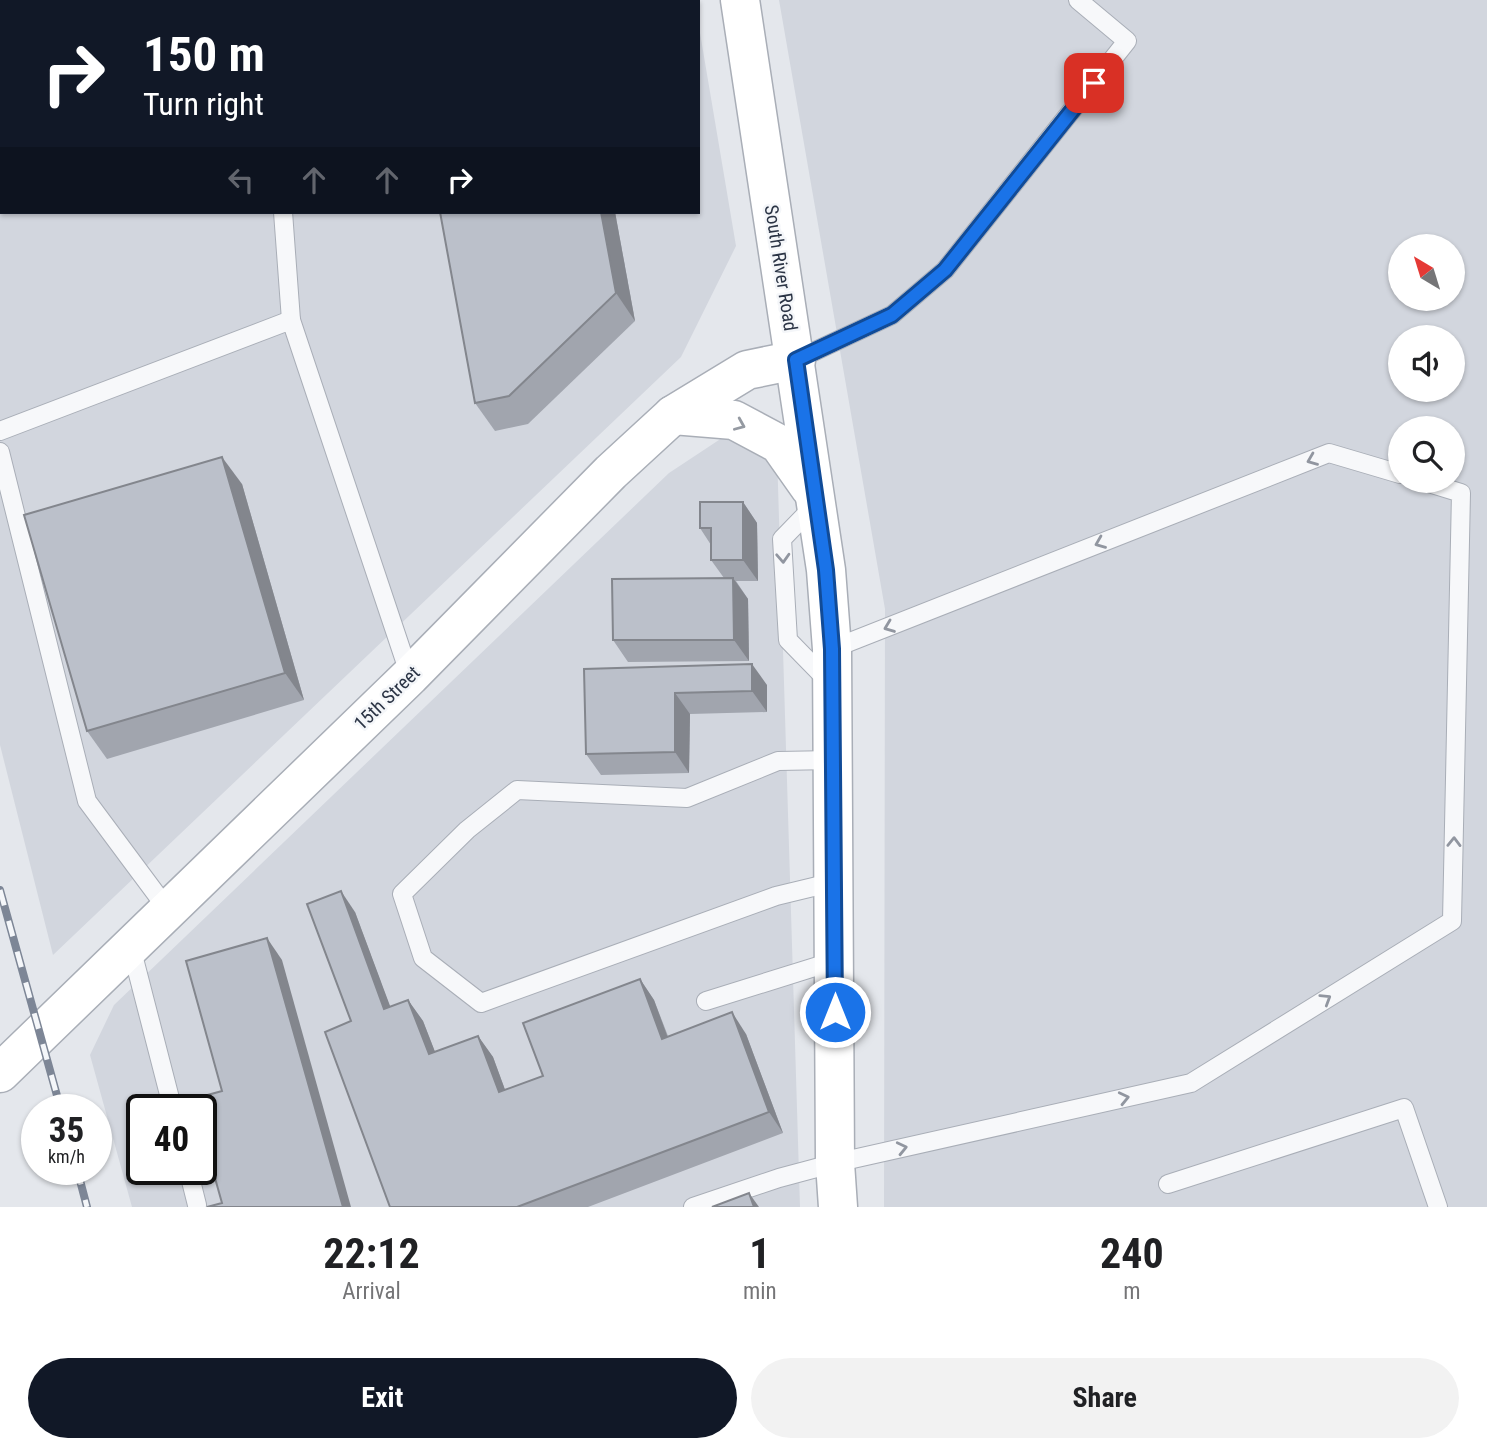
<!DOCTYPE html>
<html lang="en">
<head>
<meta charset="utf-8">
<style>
	body { margin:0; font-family:"Roboto Condensed",sans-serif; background:#f2f2f2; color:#202124; height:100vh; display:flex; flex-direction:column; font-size:26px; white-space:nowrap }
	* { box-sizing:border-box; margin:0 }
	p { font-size:23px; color:#757577 }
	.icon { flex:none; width:38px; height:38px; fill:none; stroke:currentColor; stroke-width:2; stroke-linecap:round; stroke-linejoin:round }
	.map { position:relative; height:1207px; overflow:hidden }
	.drawer { display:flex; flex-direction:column; background:#fff; flex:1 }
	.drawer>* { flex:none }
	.hud { position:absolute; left:0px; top:0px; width:700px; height:214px; box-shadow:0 2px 5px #0004; background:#111827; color:#fff; overflow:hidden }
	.needle { width:46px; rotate:322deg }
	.buttons { position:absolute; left:1388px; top:234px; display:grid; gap:14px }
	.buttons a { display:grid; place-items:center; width:77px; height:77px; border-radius:50%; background:#fff; box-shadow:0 2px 5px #0004; font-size:35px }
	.speed { position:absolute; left:21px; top:1094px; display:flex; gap:14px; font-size:35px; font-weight:700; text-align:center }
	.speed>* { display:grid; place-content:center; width:91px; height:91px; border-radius:50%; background:#fff; box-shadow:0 2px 5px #0004; line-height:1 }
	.speed small { font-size:18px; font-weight:400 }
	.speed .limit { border:4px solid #111; border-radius:10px; background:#fff; color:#111 }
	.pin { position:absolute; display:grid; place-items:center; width:60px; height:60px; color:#fff; margin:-30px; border-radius:14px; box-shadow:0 4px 10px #0006 }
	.me { position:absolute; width:77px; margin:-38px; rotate:0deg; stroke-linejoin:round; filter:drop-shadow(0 0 5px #0008) }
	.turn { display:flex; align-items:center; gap:24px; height:147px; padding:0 28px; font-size:32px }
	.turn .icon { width:91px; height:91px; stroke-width:2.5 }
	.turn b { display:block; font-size:49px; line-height:60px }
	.lanes { display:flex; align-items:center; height:66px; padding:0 28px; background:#0003; justify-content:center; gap:35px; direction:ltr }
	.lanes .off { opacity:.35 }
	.eta { display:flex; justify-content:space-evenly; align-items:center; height:119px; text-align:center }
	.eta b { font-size:42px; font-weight:700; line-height:49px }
	.button { display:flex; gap:14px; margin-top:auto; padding:14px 28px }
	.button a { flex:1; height:80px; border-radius:42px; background:#111827; color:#fff; font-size:28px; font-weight:700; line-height:80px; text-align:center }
	.button a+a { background:#f2f2f2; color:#202124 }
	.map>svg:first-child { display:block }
</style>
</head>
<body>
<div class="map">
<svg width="1487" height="1207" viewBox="0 0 1487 1207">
	<rect width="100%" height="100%" fill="#e4e7ec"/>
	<g fill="#d2d6de" fill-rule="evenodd">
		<path d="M 0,0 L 695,0 L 695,2 L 2,2 L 2,212 L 698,212 L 698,21 L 736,246 L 681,357 L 53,955 L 0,745 Z"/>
		<path d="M 779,0 L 1487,0 L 1487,1207 L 884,1207 L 885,609 ZM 1400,247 L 1452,247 L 1452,299 L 1400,299 ZM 1400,338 L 1452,338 L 1452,390 L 1400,390 ZM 1400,429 L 1452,429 L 1452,481 L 1400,481 Z"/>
		<path d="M 728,434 L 777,453 L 800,1207 L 132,1207 L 90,1055 L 114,1005 L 669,473 ZM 142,1110 L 201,1110 L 201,1169 L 142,1169 Z"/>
	</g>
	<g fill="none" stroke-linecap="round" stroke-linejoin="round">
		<g stroke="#a9aeb7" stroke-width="20">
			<g id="lane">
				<path d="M 267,0 L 267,2"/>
				<path d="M 665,2 L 674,0"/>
				<path d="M 283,212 L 291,320"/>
				<path d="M 796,360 L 892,315 L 945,270 L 1127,41 L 1078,0"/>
				<path d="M 0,431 L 291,320 L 410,676"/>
				<path d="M 0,452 L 87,801 L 168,910"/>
				<path d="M 816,504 L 782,539 L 788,640 L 830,683"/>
				<path d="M 832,649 L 1329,453 L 1400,474"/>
				<path d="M 833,760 L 778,761 L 687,798 L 517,790 L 467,830 L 402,894 L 423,958 L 481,1003 L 776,896 L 834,882"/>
				<path d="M 131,947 L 173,1110"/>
				<path d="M 706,1001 L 834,961"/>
				<path d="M 188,1169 L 197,1205"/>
				<path d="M 1168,1184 L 1404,1108 L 1438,1207"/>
				<path d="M 693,1207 L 779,1178 L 835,1163 L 1191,1083 L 1452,921 L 1461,493 L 1422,481"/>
			</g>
		</g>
		<g stroke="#a9aeb7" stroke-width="41">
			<g id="secondary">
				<path d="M 740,0 L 826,570 L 832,649 L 835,1163 L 838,1207"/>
				<path d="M 673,415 L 734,420 L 779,444 L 810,488"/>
				<path d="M 0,1073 L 410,676 L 611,472 L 673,415 L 747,370 L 796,360"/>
			</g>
		</g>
		<use href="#lane" stroke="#f7f8fa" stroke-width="18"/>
		<use href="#secondary" stroke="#fff" stroke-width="38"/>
		<g stroke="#7d8696" stroke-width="8">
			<g id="rail">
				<path d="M 135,2 L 136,0"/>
				<path d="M 0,191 L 2,187"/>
				<path d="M 0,890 L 61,1110"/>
				<path d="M 77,1169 L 87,1207"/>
			</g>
		</g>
		<use href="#rail" stroke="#f4f6f9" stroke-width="5" stroke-dasharray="16" stroke-linecap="butt"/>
	</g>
	<g fill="#a1a5ae">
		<path d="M 440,212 L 615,212 L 635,321 L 528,424 L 495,431 L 475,403 Z"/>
		<path d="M 242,484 L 304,700 L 107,759 L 87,731 Z"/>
		<path d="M 743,502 L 757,523 L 758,581 L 736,581 L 748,599 L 749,661 L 628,662 L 613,640 L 724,578 L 711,560 L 711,545 L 700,528 Z"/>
		<path d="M 584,669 L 767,685 L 767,712 L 690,714 L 689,773 L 601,775 L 586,754 Z"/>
		<path d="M 355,912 L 390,1007 L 408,1000 L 423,1021 L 435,1052 L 478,1036 L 493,1057 L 505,1090 L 543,1076 L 640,979 L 654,1000 L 668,1036 L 746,1034 L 783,1133 L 588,1207 L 390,1207 L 351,1021 Z"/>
	</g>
	<g fill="#83868d">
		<path d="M 560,0 L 574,0 L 575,2 L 561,2 Z"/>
		<path d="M 601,212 L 615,212 L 635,321 L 616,293 Z"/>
		<path d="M 222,457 L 242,484 L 304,700 L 285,673 Z"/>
		<path d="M 743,502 L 757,523 L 758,581 L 743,560 Z"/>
		<path d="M 733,578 L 748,599 L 749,661 L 734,640 Z"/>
		<path d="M 752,664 L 767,685 L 767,712 L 752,691 Z"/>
		<path d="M 675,693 L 690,714 L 689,773 L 675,752 Z"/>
		<path d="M 341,891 L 355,912 L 399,1030 L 384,1009 Z"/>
		<path d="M 267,938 L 282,960 L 351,1207 L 343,1207 Z"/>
		<path d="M 640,979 L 654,1000 L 676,1060 L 662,1039 Z"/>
		<path d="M 408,1000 L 423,1021 L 444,1075 L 429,1054 Z"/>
		<path d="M 732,1012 L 746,1034 L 783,1133 L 769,1112 Z"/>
		<path d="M 478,1036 L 493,1057 L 514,1114 L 499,1092 Z"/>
		<path d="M 749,1193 L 759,1207 L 754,1207 Z"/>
	</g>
	<g fill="#bbc0ca" stroke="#83868d" stroke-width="2">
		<path d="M 402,0 L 560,0 L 561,2 L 402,2 Z"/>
		<path d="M 440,212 L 601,212 L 616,293 L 509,396 L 475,403 Z"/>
		<path d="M 222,457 L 285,673 L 87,731 L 24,515 Z"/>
		<path d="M 700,502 L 743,502 L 743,560 L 711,560 L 711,528 L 700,528 Z"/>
		<path d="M 733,578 L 734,640 L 613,640 L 612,579 Z"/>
		<path d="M 752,664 L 752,691 L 675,693 L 675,752 L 586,754 L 584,669 Z"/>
		<path d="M 341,891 L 384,1009 L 408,1000 L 429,1054 L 478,1036 L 499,1092 L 543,1076 L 523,1023 L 640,979 L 662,1039 L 732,1012 L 769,1112 L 517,1207 L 390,1207 L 325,1032 L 351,1021 L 307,904 Z"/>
		<path d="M 267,938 L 343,1207 L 207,1207 L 222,1203 L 201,1128 L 201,1110 L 196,1110 L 193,1099 L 222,1091 L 186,961 Z"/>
		<path d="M 749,1193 L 754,1207 L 712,1207 Z"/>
	</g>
	<defs><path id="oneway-chevron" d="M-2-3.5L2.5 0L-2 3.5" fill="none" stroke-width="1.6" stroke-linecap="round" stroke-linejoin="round" transform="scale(1.75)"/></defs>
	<use stroke="#959aa2" href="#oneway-chevron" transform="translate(740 425) rotate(23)"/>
	<g stroke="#9196a0">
		<use href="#oneway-chevron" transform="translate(1312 460) rotate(158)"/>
		<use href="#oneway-chevron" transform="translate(1100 543) rotate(158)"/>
		<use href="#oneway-chevron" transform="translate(783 558) rotate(87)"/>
		<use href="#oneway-chevron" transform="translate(889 627) rotate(159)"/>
		<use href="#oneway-chevron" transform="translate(1454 842) rotate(-89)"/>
		<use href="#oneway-chevron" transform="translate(1326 999) rotate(-32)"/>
		<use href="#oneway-chevron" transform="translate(1124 1098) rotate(-13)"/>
		<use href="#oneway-chevron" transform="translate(902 1148) rotate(-13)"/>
	</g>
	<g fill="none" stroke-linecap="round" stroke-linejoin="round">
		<g stroke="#114b97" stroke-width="18">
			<path id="route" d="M 835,1012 L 832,649 L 826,570 L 796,360 L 892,315 L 945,270 L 1094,83"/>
		</g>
		<use href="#route" stroke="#1a73e8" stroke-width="12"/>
	</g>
	<g text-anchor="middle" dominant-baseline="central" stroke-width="5" stroke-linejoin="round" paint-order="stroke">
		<g font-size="19" fill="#2b3445" stroke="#f4f6f9">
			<text transform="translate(781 268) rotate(81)">South River Road</text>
			<text transform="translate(387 698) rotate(-44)">15th Street</text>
		</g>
	</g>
</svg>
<div class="buttons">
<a><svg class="needle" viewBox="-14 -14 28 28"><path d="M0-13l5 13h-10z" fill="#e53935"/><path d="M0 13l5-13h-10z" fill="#757577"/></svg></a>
<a><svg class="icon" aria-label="sound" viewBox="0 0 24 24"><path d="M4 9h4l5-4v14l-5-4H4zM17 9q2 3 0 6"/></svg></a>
<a><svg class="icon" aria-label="search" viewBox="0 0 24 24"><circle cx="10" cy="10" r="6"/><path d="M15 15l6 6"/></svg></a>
</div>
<div class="speed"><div>35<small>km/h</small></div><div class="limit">40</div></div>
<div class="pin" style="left:1094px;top:83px;background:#d93025"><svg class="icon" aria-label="arrive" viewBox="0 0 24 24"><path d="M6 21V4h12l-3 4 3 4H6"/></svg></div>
<svg class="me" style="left:835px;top:1012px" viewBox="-20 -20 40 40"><circle r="17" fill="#1a73e8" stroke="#fff" stroke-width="3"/><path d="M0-11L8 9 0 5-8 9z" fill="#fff"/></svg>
<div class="hud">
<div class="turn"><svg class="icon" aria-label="right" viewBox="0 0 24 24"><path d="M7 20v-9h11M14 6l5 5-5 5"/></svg><div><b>150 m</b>Turn right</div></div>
<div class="lanes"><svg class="icon off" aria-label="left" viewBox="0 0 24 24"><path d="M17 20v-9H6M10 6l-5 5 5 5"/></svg><svg class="icon off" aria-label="ahead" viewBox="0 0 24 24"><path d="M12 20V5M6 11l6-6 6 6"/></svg><svg class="icon off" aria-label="ahead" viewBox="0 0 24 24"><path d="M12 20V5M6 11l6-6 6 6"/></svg><svg class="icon" aria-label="right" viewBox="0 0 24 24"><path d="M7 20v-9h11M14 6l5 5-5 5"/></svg></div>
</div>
</div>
<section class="drawer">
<div class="eta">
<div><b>22:12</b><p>Arrival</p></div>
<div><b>1</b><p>min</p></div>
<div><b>240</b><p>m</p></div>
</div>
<div class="button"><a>Exit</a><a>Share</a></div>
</section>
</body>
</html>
